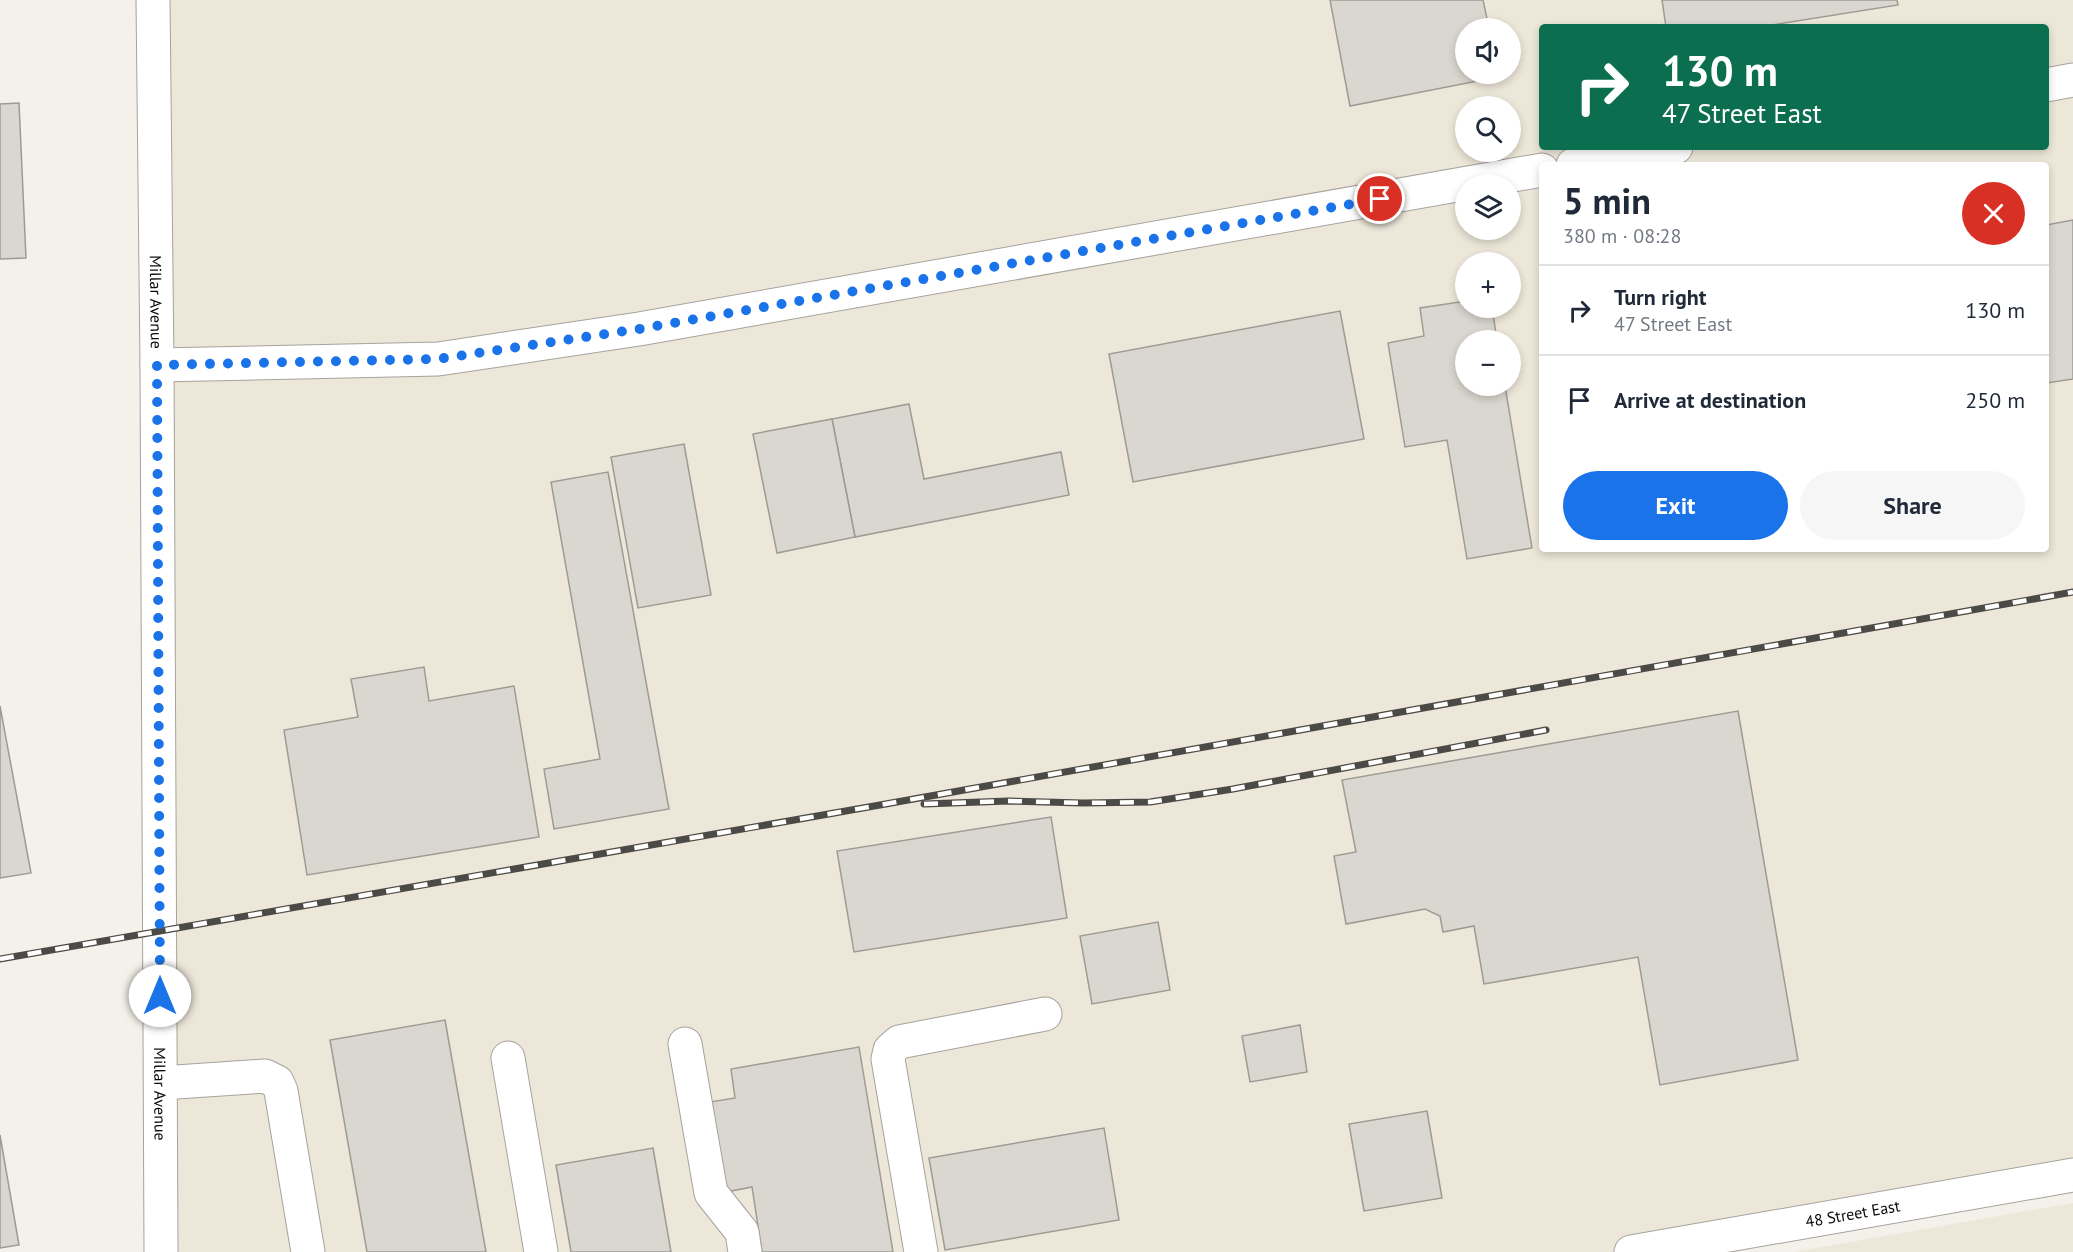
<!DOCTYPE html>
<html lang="en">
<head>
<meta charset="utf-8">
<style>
	body { margin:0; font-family:"PT Sans",sans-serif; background:#f6f6f7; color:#1f2937; height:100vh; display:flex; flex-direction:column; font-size:22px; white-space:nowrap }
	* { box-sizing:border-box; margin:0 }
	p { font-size:20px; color:#747a83 }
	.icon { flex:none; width:33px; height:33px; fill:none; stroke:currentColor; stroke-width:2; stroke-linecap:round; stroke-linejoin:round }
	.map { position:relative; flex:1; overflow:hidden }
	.side { position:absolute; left:1539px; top:162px; width:510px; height:390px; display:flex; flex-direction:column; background:#fff; border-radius:6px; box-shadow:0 3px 9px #0003 }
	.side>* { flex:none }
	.top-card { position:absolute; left:1539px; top:24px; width:510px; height:126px; border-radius:6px; box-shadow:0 3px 9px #0003; background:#0b6e4f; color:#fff; overflow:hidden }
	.tools { position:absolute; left:1455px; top:18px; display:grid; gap:12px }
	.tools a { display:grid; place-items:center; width:66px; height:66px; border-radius:50%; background:#fff; box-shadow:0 3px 9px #0003; font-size:30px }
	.pin { position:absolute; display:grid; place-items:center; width:51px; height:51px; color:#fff; margin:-26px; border:3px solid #fff; border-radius:50%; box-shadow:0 2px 6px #0007 }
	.me { position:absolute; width:66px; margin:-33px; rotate:0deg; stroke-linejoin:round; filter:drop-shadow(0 0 4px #0008) }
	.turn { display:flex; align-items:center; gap:21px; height:126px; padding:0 24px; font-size:27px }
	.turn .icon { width:78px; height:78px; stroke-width:2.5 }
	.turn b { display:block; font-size:42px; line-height:51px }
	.round { display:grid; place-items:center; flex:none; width:63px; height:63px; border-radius:32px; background:#f6f6f7 }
	.head { display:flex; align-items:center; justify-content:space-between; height:102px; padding:0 24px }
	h1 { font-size:36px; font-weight:700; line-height:45px }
	.action { display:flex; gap:12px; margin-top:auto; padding:12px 24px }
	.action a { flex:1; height:69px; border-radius:36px; background:#1a73e8; color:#fff; font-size:24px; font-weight:700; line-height:69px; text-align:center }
	.action a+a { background:#f6f6f7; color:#1f2937 }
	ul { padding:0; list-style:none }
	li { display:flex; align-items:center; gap:18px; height:90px; padding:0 24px; border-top:2px solid #e0e1e3 }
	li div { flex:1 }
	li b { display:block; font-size:22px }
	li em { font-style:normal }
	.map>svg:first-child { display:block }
</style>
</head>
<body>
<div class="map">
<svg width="2073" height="1252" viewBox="0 0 2073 1252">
	<rect width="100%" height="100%" fill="#f4f1ea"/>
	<g fill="#ede7d9" fill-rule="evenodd">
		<path d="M 153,0 L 2073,0 L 2073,1175 L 1631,1252 L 161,1252 ZM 1542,27 L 2046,27 L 2046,147 L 1542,147 ZM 1466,28 L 1510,28 L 1510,74 L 1466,74 ZM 1466,106 L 1510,106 L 1510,152 L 1466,152 ZM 1542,165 L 2046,165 L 2046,549 L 1542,549 ZM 1466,184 L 1510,184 L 1510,230 L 1466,230 ZM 1466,262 L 1510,262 L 1510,308 L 1466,308 ZM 1466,340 L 1510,340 L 1510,386 L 1466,386 Z"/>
		<path d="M 2073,1203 L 2073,1252 L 1794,1252 Z"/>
	</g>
	<g fill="#dad7d0" stroke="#9e9b95" stroke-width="1.5">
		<path d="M 1330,0 L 1483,0 L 1489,28 L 1466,28 L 1466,74 L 1498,74 L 1498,77 L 1350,106 Z"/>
		<path d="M 1662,0 L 1897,0 L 1898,5 L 1759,27 L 1666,27 Z"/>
		<path d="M 19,103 L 26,258 L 0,259 L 0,104 Z"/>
		<path d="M 2073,220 L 2073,379 L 2047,383 L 2046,225 Z"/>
		<path d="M 1466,301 L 1466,308 L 1492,308 L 1497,340 L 1466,340 L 1466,386 L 1505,386 L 1532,548 L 1467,559 L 1447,440 L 1405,447 L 1388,343 L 1424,336 L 1420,308 Z"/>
		<path d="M 1340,311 L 1364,439 L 1133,482 L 1109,354 Z"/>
		<path d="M 909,404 L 924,479 L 1061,452 L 1069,495 L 855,537 L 832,419 Z"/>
		<path d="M 832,419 L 855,537 L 777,553 L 753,434 Z"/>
		<path d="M 684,444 L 711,595 L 638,608 L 611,457 Z"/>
		<path d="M 608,472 L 669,809 L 554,829 L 544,769 L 600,759 L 551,482 Z"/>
		<path d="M 424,667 L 429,701 L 514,686 L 539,837 L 307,875 L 284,730 L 358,717 L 351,679 Z"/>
		<path d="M 0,706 L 31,873 L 0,878 Z"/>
		<path d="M 1738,711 L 1798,1060 L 1660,1085 L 1638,957 L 1484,984 L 1474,926 L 1443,932 L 1440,916 L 1425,909 L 1346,924 L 1334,856 L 1356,852 L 1342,780 Z"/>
		<path d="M 1051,817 L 1067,918 L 854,952 L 837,851 Z"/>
		<path d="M 1158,922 L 1170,990 L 1092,1004 L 1080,936 Z"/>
		<path d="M 445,1020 L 486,1252 L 367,1252 L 330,1040 Z"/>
		<path d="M 1300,1025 L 1307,1072 L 1250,1082 L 1242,1036 Z"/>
		<path d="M 859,1047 L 893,1252 L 762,1252 L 752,1187 L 726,1192 L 710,1102 L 735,1098 L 731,1069 Z"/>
		<path d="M 1427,1111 L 1442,1198 L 1364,1211 L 1349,1124 Z"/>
		<path d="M 1104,1128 L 1119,1220 L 945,1250 L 929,1158 Z"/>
		<path d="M 0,1135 L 19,1245 L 0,1248 Z"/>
		<path d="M 653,1148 L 671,1252 L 571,1252 L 556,1165 Z"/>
	</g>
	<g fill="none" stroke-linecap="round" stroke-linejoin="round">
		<g stroke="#a6a39d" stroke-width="35">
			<g id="minor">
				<path id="s1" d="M 153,0 L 157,365 L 161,1252"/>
				<path d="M 2046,85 L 2073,80"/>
				<path d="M 1573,165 L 1676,147"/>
				<path d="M 157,365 L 438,359 L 639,329 L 1542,170"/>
				<path d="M 685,1044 L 711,1193 L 742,1232 L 745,1252"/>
				<path d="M 508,1058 L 541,1252"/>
				<path d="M 161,1083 L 265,1076 L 277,1082 L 281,1091 L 308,1252"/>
				<path d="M 921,1252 L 888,1059 L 890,1050 L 899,1042 L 1045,1014"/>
				<path id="s2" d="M 1631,1252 L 2073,1175"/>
			</g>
		</g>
		<use href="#minor" stroke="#fff" stroke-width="33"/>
		<g stroke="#4c4a47" stroke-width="7">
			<g id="rail">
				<path d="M 924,804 L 1009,801 L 1083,803 L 1150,802 L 1233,789 L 1546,730"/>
				<path d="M 0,959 L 880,805 L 2073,592"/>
			</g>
		</g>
		<use href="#rail" stroke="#fffefd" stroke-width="4.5" stroke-dasharray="14" stroke-linecap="butt"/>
	</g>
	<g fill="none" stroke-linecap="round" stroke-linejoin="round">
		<path stroke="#1a73e8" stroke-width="10" stroke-dasharray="0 18" d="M 160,996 L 157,365 L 438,359 L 639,329 L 1380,199"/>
	</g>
	<g text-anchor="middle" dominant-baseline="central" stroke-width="4.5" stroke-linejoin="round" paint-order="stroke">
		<g font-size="16" fill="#0c0b09" stroke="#fffefd">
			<text stroke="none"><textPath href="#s1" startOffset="302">Millar Avenue</textPath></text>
			<text stroke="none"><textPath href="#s1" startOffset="1094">Millar Avenue</textPath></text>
			<text stroke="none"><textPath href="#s2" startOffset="225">48 Street East</textPath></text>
		</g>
	</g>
</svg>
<div class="tools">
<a><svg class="icon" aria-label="sound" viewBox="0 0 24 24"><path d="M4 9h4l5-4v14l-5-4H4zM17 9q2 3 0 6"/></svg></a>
<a><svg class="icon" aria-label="search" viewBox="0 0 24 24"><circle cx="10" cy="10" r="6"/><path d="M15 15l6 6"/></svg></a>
<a><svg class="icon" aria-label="layers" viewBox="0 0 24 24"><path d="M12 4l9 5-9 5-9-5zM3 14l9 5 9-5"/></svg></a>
<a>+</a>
<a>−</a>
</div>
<div class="pin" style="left:1380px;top:199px;background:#d93025"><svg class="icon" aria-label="arrive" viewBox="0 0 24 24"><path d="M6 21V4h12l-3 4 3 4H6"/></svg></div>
<svg class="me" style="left:160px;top:996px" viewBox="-20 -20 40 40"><circle r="19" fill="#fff"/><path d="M0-13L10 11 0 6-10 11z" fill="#1a73e8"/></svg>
<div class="top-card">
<div class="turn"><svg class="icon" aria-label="right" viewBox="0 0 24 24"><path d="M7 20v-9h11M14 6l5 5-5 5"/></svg><div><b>130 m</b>47 Street East</div></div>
</div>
<section class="side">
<div class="head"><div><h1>5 min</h1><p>380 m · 08:28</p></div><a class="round" style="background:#d93025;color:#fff"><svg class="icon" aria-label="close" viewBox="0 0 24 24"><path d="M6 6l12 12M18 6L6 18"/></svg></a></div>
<ul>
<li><svg class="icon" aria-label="right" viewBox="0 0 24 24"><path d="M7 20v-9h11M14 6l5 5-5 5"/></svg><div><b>Turn right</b><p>47 Street East</p></div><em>130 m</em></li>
<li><svg class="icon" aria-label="arrive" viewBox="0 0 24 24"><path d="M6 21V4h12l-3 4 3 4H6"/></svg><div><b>Arrive at destination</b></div><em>250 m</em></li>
</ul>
<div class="action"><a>Exit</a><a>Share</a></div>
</section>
</div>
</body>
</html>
